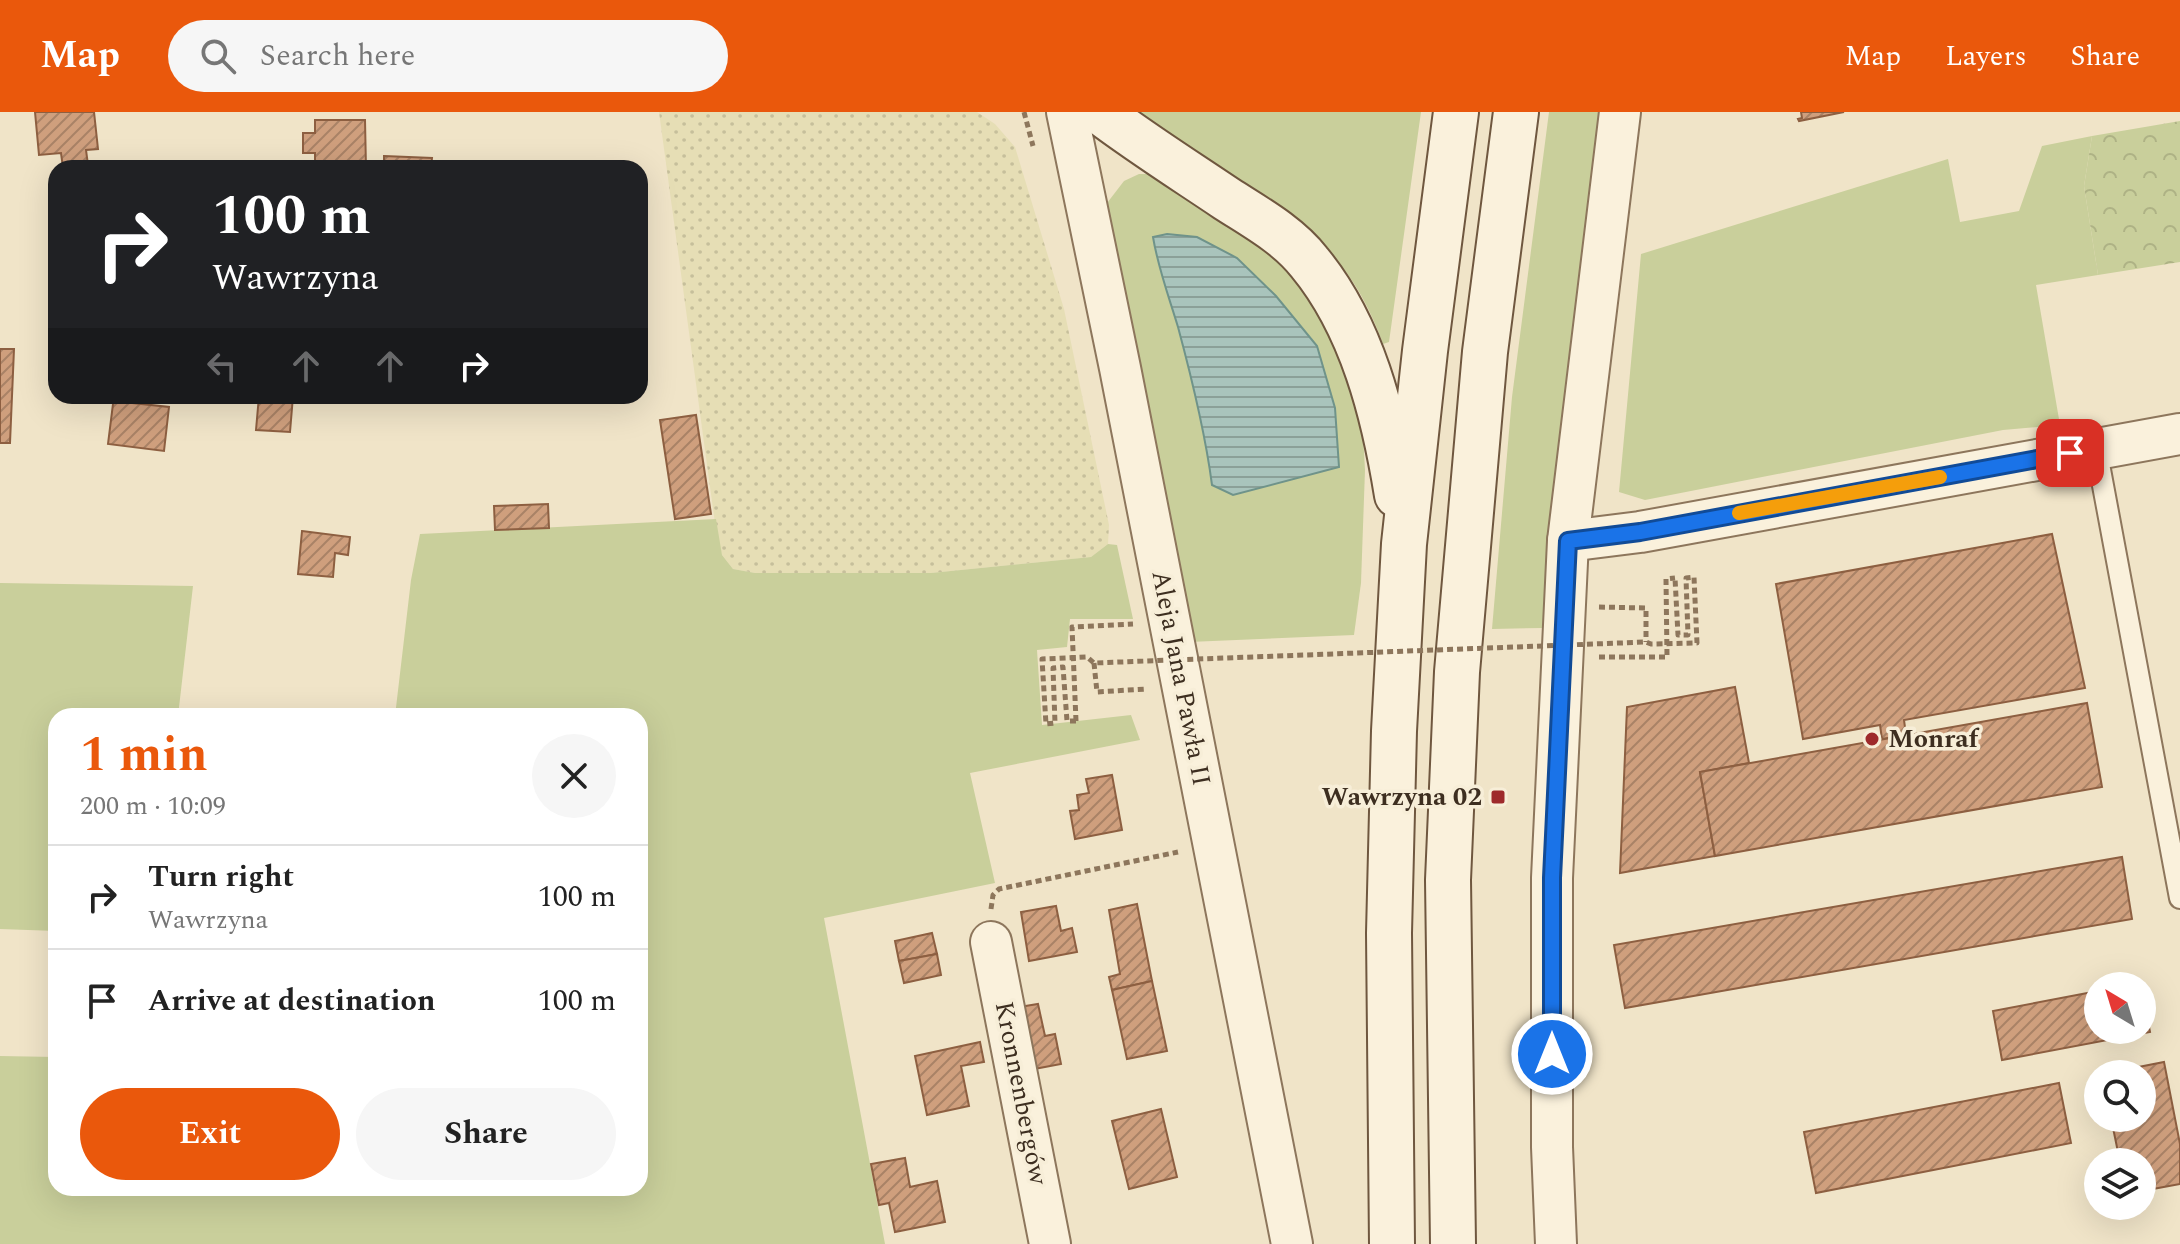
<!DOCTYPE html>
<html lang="en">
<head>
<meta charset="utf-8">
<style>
	body { margin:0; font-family:Spectral,serif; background:#f6f6f6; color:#222; height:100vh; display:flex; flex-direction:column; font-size:30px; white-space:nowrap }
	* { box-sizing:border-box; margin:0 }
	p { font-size:26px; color:#767676 }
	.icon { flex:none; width:44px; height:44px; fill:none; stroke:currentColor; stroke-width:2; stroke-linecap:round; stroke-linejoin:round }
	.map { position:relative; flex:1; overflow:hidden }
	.side { position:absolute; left:48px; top:596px; width:600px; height:488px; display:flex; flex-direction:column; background:#fff; border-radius:24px; box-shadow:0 8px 32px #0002 }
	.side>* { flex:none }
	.banner { position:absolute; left:48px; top:48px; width:600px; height:244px; border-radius:24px; box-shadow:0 8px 32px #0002; background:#202124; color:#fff; overflow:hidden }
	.needle { width:52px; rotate:322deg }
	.fabs { position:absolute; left:2084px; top:860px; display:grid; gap:16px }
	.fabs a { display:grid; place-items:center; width:72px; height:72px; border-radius:50%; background:#fff; box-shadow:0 8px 32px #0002; font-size:40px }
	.pin { position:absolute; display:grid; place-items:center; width:68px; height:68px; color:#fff; margin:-34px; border-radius:16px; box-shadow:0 4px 12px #0006 }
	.me { position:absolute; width:88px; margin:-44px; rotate:0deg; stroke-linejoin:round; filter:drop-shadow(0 0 6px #0008) }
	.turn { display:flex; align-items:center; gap:28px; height:168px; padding:0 32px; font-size:36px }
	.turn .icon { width:104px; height:104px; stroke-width:2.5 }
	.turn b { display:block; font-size:56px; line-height:68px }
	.lanes { display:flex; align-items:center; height:76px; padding:0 32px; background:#0003; justify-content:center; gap:40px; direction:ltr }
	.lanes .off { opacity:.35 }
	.round { display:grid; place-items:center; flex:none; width:84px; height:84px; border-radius:42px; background:#f6f6f6 }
	.overview { display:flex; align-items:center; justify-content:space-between; height:136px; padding:0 32px }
	h1 { font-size:48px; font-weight:700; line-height:60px; color:#ea580c }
	.cta { display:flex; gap:16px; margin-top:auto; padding:16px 32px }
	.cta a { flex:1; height:92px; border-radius:48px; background:#ea580c; color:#fff; font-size:32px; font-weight:700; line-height:92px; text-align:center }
	.cta a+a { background:#f6f6f6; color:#222 }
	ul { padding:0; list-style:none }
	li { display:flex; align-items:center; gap:24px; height:104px; padding:0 32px; border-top:2px solid #e0e0e0 }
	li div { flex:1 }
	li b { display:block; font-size:30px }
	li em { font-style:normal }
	header { display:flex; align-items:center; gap:48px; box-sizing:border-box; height:112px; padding:0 40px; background:#ea580c; color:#fff }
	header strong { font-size:38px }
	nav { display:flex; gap:44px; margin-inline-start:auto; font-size:28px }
	.search { width:560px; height:72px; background:#f6f6f6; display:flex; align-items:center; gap:20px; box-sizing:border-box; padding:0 28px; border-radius:44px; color:#767676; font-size:30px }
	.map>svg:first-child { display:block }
</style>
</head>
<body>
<header>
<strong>Map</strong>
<div class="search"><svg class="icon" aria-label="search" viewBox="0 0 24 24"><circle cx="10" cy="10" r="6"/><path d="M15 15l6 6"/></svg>Search here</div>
<nav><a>Map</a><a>Layers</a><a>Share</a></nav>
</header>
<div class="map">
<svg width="2180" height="1132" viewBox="0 0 2180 1132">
	<defs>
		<pattern id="farmland-dots" width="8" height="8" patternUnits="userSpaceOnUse" patternTransform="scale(2)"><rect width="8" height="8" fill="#e6deb5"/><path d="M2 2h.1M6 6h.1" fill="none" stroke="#c6bf9b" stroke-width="1.8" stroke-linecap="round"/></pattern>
		<pattern id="forest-crowns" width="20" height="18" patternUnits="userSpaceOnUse" patternTransform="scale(2)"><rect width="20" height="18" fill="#c9cf9b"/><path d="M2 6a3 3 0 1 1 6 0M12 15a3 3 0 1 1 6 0" fill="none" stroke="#aeb285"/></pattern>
		<pattern id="water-rules" width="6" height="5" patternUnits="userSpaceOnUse" patternTransform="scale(2)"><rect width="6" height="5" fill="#a9c4bc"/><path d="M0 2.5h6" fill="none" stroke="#8ba098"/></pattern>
		<pattern id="building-hatch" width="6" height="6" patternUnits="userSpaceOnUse" patternTransform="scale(2)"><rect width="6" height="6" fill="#cf9f7d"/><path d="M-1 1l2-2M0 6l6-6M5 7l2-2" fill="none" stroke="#a98266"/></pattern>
	</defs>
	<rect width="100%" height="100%" fill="#f0e4c8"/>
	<path fill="url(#farmland-dots)" d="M 659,0 L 977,0 L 995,12 L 1015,35 L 1064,197 L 1109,413 L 1108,432 L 1091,445 L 931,461 L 755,461 L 733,457 L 722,443 L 717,426 Z"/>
	<g fill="#c9cf9b">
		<path d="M 1123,0 L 1421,0 L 1389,230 L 1383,232 C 1367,188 1347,154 1312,123 Z"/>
		<path d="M 1549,0 L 1603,0 C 1578,172 1559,343 1543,516 L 1492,517 L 1512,285 Z"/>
		<path d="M 2092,24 L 2084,74 L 2098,163 L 2036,173 L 2060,313 L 2003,318 L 1645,388 L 1619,380 L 1641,142 L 1948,47 L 1960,110 L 2019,99 L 2042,34 Z"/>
		<path d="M 1139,62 L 1156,62 L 1289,153 L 1340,225 L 1362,304 L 1365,358 L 1361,471 L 1354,523 L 1189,530 L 1104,95 L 1124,69 Z"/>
		<path d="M 716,407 L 722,443 L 733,457 L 755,461 L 931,461 L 1091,445 L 1108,432 L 1117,433 L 1133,507 L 1070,507 L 1067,535 L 1037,538 L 1042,613 L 1131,603 L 1140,628 L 970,661 L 995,771 L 824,806 L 885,1132 L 0,1132 L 0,944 L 56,945 L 56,1076 L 640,1076 L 640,604 L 395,604 L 411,468 L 420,422 Z"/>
		<path d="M 0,471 L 193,474 L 178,604 L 56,604 L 56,819 L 0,817 Z"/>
	</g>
	<path fill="url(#forest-crowns)" d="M 2180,9 L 2180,150 L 2098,163 L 2084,74 L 2092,24 Z"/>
	<path fill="url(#water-rules)" stroke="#6f938a" stroke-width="2" d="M 1167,122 L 1197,125 L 1237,146 L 1276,184 L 1317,234 L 1335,296 L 1339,355 L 1233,383 L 1212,373 C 1205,319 1192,267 1178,215 C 1169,185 1158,156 1153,125 Z"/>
	<g fill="url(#building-hatch)" stroke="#8d5f41" stroke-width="2">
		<path d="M 35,0 L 94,0 L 98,37 L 86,38 L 88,53 L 63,56 L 61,41 L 39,43 Z"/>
		<path d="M 1801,0 L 1844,0 L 1799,9 L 1798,7 L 1802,6 Z"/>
		<path d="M 315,8 L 365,8 L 366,56 L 315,56 L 315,41 L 303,41 L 303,21 L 315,21 Z"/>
		<path d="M 384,44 L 432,46 L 431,56 L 384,56 Z"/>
		<path d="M 0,237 L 14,237 L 10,331 L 0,331 Z"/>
		<path d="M 114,284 L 133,284 L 133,291 L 169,295 L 164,339 L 108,332 Z"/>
		<path d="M 259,284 L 293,284 L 290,320 L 256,318 Z"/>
		<path d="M 696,303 L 711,402 L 675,407 L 660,308 Z"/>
		<path d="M 548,392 L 549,416 L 495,418 L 494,394 Z"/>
		<path d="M 302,419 L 350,425 L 348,443 L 335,441 L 333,465 L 298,462 Z"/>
		<path d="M 2052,422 L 2085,576 L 1904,608 L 1906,623 L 1882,627 L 1880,613 L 1803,627 L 1776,472 Z"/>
		<path d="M 1735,575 L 1749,651 L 1700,660 L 1715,744 L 1620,761 L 1627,595 Z"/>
		<path d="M 2087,591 L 2102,675 L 1715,744 L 1700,660 Z"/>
		<path d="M 1112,663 L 1122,718 L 1075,727 L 1070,699 L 1079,698 L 1077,683 L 1089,681 L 1086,667 Z"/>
		<path d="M 2122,745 L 2132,807 L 1625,896 L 1614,833 Z"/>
		<path d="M 1137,792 L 1152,869 L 1112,878 L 1109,865 L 1120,862 L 1109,798 Z"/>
		<path d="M 1056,794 L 1061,819 L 1072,816 L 1077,840 L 1029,849 L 1021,800 Z"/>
		<path d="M 932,821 L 937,842 L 899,849 L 895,829 Z"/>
		<path d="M 937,842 L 941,863 L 904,871 L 899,849 Z"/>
		<path d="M 1152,869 L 1167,939 L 1127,947 L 1112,878 Z"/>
		<path d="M 2142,877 L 2150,920 L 2002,948 L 1993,899 L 2098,879 L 2098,918 L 2142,918 Z"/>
		<path d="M 1038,892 L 1045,924 L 1055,922 L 1061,952 L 1034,957 L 1019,895 Z"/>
		<path d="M 980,930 L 984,950 L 961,954 L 969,994 L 927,1003 L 915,944 Z"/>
		<path d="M 2164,950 L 2180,1032 L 2180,1072 L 2142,1079 L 2142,1050 L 2120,1050 L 2111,1006 L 2142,1006 L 2142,962 L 2103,962 Z"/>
		<path d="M 2059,971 L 2071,1031 L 1816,1081 L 1804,1020 Z"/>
		<path d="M 1161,997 L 1177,1065 L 1129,1077 L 1112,1009 Z"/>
		<path d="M 905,1046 L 910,1075 L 937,1069 L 945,1110 L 895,1120 L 889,1091 L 879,1093 L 871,1052 Z"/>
	</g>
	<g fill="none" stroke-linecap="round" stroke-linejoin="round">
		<g stroke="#8d765c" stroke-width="24">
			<path id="service" d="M 2096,336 L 2180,786"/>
		</g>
		<g stroke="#8d765c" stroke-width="44">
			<g id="minor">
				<path d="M 1067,0 L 1120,256 L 1292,1132"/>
				<path d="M 1568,429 L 1640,420 L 2180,322"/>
				<path d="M 991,830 L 1050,1132"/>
				<path d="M 1556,1132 L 1552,1035 L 1552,766 L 1568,429 L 1620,0"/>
			</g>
		</g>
		<g stroke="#6f573f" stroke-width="48">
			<g id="secondary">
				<path d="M 1100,0 C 1141,31 1184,58 1227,87 C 1255,105 1288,123 1309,150 C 1362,214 1384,302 1397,383"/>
				<path d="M 1392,1132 L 1389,821 L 1394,619 L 1404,432 L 1425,239 L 1456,0"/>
				<path d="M 1453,1132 L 1448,768 L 1457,560 L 1485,240 L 1516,0"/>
			</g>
		</g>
		<g stroke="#8d765c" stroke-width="5" stroke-dasharray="6 4" stroke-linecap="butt">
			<path d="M 1024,0 L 1033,34"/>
			<path d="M 1599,495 L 1646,496 L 1646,530"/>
			<path d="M 1599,545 L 1667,545 L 1666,467 L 1675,466"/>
			<path d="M 1094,551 L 1097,580 L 1146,577"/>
			<path d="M 1076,609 L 1072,515 L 1133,512"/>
			<path d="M 991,797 L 993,783 L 999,777 L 1178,740"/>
		</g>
		<use href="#service" stroke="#faf1dc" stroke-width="20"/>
		<use href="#minor" stroke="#faf1dc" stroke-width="40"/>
		<use href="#secondary" stroke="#faf1dc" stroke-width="44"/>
		<path stroke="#8d765c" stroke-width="5" stroke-dasharray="6 4" stroke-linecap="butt" d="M 1076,609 L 1067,609 L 1063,555 L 1053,556 L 1055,611 L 1046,612 L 1042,547 L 1087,545 L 1094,551 L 1646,530 L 1651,532 L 1697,531 L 1694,465 L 1686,466 L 1688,523 L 1678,523 L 1675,466"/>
	</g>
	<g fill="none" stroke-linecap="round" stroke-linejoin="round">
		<g stroke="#114b97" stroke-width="20">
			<path id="route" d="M 1552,942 L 1552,766 L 1568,429 L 1640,420 L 2070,341"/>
		</g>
		<use href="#route" stroke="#1a73e8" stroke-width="14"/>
		<path stroke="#f59e0b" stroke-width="14" d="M 1739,401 L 1940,365"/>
	</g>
	<g fill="#9e2a2b" stroke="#f7eed8" stroke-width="3">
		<circle cx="1872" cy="627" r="8"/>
		<rect x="1490" y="677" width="16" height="16" rx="4"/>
	</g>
	<g text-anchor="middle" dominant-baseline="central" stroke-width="7" stroke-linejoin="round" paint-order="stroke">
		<g font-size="26" fill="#3d2e20" stroke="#f7eed8">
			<text transform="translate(1181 566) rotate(79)">Aleja Jana Pawła II</text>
			<text transform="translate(1021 981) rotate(79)">Kronnenbergów</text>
		</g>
		<g font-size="26" font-weight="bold" fill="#3d2e20" stroke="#f7eed8" text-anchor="start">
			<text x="1888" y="627">Monraf</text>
			<text x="1482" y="685" text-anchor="end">Wawrzyna 02</text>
		</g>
	</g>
</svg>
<div class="fabs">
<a><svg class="needle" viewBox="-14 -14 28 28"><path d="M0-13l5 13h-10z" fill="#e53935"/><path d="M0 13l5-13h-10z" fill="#767676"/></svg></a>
<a><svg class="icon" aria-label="search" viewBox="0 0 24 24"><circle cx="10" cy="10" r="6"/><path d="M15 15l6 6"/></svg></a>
<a><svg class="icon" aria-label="layers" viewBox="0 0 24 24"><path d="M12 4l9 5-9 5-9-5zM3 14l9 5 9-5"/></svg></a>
</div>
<div class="pin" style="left:2070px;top:341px;background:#d93025"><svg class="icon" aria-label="arrive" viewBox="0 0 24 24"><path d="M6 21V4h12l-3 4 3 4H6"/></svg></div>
<svg class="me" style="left:1552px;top:942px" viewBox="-20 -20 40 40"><circle r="17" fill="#1a73e8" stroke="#fff" stroke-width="3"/><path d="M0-11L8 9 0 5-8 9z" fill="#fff"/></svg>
<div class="banner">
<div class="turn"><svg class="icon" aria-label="right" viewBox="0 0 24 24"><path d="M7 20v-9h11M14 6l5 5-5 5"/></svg><div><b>100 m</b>Wawrzyna</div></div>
<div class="lanes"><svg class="icon off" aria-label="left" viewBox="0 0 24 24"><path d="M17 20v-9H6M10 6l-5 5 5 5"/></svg><svg class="icon off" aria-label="ahead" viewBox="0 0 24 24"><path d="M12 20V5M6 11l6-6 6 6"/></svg><svg class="icon off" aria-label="ahead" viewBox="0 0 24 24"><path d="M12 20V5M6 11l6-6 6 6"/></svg><svg class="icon" aria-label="right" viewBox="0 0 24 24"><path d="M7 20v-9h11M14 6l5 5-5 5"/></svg></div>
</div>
<section class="side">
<div class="overview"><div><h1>1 min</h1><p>200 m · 10:09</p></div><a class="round"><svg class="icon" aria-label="close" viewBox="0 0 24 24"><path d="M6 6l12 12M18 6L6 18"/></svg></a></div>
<ul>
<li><svg class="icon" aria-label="right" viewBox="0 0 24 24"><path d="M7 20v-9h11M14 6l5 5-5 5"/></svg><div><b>Turn right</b><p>Wawrzyna</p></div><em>100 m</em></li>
<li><svg class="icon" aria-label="arrive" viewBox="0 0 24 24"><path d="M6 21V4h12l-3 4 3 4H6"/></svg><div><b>Arrive at destination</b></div><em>100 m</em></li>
</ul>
<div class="cta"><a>Exit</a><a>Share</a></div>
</section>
</div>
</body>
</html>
